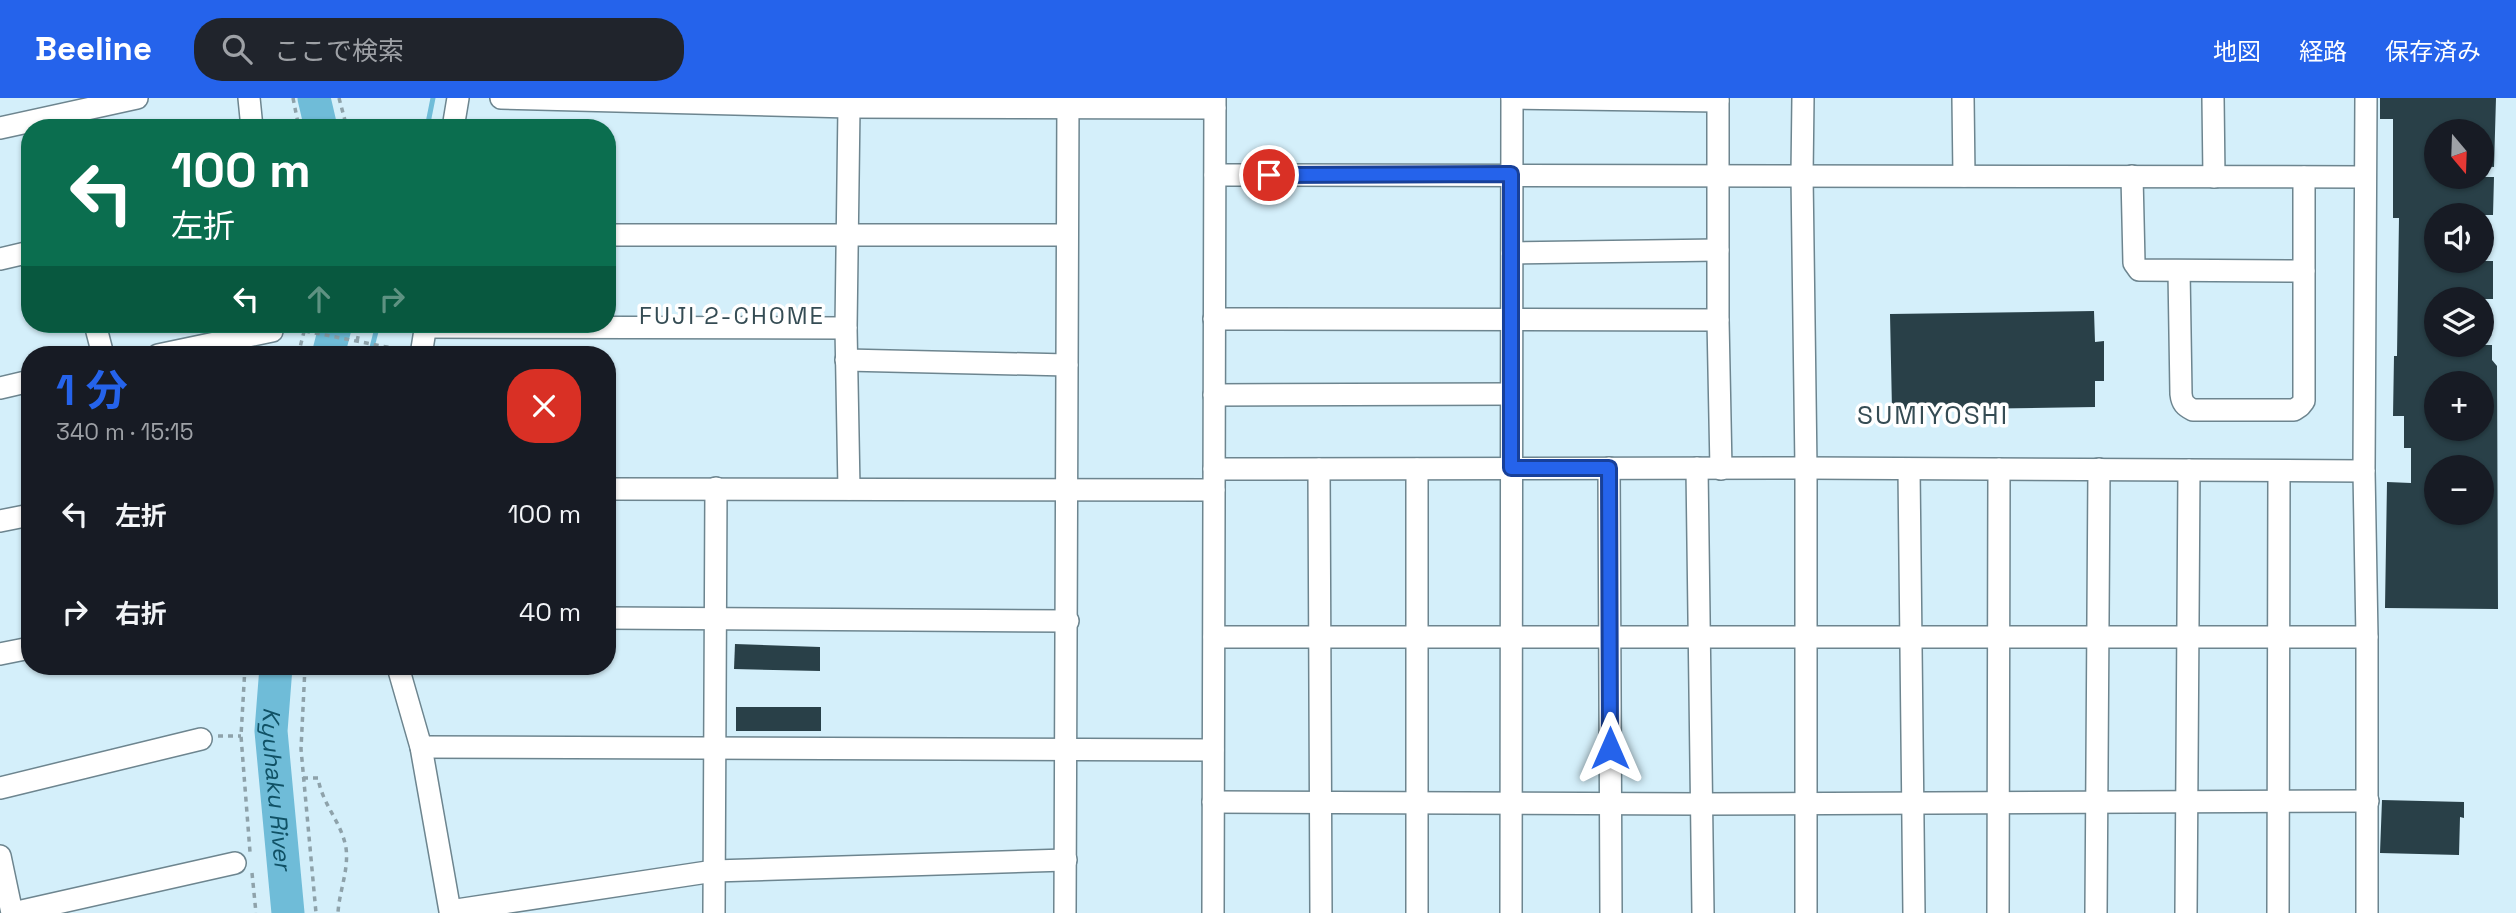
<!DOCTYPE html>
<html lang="ja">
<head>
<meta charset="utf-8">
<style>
	body { margin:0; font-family:"Space Grotesk","Noto Sans JP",sans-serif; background:#20242c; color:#f1f3f6; height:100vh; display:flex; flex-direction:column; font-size:26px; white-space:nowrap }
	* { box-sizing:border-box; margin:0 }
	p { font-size:23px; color:#9ea1a6 }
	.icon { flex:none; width:38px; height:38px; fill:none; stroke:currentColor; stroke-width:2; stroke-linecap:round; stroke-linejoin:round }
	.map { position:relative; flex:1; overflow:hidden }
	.sheet { position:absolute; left:21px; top:248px; width:595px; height:329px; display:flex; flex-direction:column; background:#171b24; border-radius:28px; box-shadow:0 2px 5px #0004 }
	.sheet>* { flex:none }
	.hud { position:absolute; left:21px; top:21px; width:595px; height:214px; border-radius:28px; box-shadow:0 2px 5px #0004; background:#0b6e4f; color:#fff; overflow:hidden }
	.needle { width:46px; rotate:161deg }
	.tools { position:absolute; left:2424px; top:21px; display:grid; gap:14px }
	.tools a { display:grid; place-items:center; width:70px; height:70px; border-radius:50%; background:#171b24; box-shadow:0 2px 5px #0004; font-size:35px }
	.pin { position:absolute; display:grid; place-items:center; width:60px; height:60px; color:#fff; margin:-30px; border:4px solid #fff; border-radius:50%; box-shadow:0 2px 7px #0007 }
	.me { position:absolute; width:77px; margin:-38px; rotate:0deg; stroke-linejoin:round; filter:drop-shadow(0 0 5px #0008) }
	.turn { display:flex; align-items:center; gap:24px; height:147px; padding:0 35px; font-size:32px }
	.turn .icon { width:91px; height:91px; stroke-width:2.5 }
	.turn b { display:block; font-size:49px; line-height:60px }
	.lanes { display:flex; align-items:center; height:66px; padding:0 35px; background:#0003; justify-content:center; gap:35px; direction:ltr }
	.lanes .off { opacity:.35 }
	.round { display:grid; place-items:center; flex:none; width:74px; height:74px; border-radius:28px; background:#20242c }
	.overview { display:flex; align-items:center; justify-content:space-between; height:119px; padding:0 35px }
	h1 { font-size:42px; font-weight:700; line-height:52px; color:#2563eb }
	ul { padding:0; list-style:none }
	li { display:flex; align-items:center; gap:21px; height:98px; padding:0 35px }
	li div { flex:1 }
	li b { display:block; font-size:26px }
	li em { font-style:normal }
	header { display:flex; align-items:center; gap:42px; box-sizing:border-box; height:98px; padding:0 35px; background:#2563eb; color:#fff }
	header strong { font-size:33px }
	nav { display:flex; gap:38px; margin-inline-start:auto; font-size:24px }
	.search { width:490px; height:63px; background:#20242c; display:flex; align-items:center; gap:18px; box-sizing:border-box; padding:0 24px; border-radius:28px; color:#9ea1a6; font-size:26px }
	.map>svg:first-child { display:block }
</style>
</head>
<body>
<header>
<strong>Beeline</strong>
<div class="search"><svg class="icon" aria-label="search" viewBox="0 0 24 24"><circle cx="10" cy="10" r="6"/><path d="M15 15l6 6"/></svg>ここで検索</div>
<nav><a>地図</a><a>経路</a><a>保存済み</a></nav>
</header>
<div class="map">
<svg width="2516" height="815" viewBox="0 0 2516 815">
	<rect width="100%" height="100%" fill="#d4effa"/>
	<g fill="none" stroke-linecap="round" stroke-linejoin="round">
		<g stroke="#6fbcd8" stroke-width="5">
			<path d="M 427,30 L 433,0"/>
			<path d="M 370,257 L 378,226"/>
		</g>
		<g stroke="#6fbcd8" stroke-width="33">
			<path d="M 314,0 L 321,30"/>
			<path d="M 328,257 L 336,226"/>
			<path id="s1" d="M 276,569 L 271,633 L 288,815"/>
		</g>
	</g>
	<g fill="#294048" fill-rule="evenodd">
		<path d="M 2380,0 L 2496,0 L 2494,69 L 2482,68 L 2482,33 L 2436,33 L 2436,79 L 2494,79 L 2493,117 L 2436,117 L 2436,163 L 2493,163 L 2493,201 L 2436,201 L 2436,247 L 2492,247 L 2492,262 L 2497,268 L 2498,511 L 2385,510 L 2387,384 L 2411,385 L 2411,350 L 2404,350 L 2404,318 L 2393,318 L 2394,258 L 2397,258 L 2399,120 L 2393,120 L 2393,21 L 2380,21 ZM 2436,285 L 2482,285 L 2482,331 L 2436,331 ZM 2436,369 L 2482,369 L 2482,415 L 2436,415 Z"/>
		<path d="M 2094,213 L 2095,244 L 2104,243 L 2104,283 L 2095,283 L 2095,309 L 1892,312 L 1890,216 Z"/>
		<path d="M 735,546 L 820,549 L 820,573 L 734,571 Z"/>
		<rect x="736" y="609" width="85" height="24"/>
		<path d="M 2382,702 L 2464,704 L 2464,720 L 2460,719 L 2459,757 L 2380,755 Z"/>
	</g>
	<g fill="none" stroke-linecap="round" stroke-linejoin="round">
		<g stroke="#6d858f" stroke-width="24">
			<g id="minor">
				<path d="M 249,0 L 252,30"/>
				<path d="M 501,0 L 849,9 L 1215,10"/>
				<path d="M 1512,0 L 1718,3"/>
				<path d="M 1718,0 L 1718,222 L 1721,371"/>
				<path d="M 1803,0 L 1802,77 L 1806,370 L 1806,815"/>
				<path d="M 1963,0 L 1964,78"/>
				<path d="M 2213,0 L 2214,79"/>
				<path d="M 2366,0 L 2364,373 L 2367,539 L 2367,815"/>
				<path d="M 0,30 L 137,0"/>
				<path d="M 453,30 L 458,0"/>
				<path d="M 1215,77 L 2365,79"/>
				<path d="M 2132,78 L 2134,165 L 2139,172 L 2304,173"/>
				<path d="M 607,137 L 1067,137"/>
				<path d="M 1512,155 L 1718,152"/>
				<path d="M 0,161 L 30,154"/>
				<path d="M 2179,173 L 2181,296 C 2182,305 2185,308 2193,312 L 2294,312 L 2300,308 L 2304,303 L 2304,79"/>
				<path d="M 1214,221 L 1718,222"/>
				<path d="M 95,226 L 103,257"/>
				<path d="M 426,229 L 846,230"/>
				<path d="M 158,257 L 272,233 L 273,226"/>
				<path d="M 421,257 L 426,226"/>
				<path d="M 846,262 L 1067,267"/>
				<path d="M 0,290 L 30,283"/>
				<path d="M 1214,297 L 1511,296"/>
				<path d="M 1609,370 L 1611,815"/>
				<path d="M 1697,370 L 1703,815"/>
				<path d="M 1214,371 L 1806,370 L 2364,373"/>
				<path d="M 1319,371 L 1321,815"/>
				<path d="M 1909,371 L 1914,815"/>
				<path d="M 607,391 L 1214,392"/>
				<path d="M 849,391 L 846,230 L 849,9"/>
				<path d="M 0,423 L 30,417"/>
				<path d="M 607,520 L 1068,523"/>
				<path d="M 1214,539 L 2367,539"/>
				<path d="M 0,556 L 30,550"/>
				<path d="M 398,569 L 421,649 L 450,813 L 714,773 L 1066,762"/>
				<path d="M 421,649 L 1213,652"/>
				<path d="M 0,690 L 201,641"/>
				<path d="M 1213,704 L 1701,706 L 2368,703"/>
				<path d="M 0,758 L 12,815"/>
				<path d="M 13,815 L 235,765"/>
				<path d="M 714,815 L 716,390"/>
				<path d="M 1065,815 L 1068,0"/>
				<path d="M 1213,815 L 1215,0"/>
				<path d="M 1417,815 L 1417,371"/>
				<path d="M 1511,815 L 1512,0"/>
				<path d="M 1998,815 L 1999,371"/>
				<path d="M 2096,815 L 2099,371"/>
				<path d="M 2186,815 L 2189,372"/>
				<path d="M 2278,815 L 2279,373"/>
			</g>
		</g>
		<g stroke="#8ea2aa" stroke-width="3.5" stroke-dasharray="5 5" stroke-linecap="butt">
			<path d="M 293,0 L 299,30"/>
			<path d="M 339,0 L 347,30"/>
			<path d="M 305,233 L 402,252"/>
			<path d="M 357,243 L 361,226"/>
			<path d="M 298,257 L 306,226"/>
			<path d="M 383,257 L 385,249"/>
			<path d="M 245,569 L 241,638 L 250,754"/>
			<path d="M 305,569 L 301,651 L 316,815"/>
			<path d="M 218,638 L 241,638"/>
			<path d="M 303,680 L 318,680 C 322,706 342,725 346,750 C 349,772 339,794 338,815"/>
			<path d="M 252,775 L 256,815"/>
		</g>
		<use href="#minor" stroke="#fff" stroke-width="21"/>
	</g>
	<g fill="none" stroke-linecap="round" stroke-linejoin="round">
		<g stroke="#184099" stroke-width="18">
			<path id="route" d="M 1269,77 L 1511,76 L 1511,370 L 1609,370 L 1610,650"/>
		</g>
		<use href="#route" stroke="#2563eb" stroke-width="12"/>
	</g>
	<g text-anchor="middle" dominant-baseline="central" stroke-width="7" stroke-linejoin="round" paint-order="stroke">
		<g font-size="24" letter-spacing="2" fill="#354c54" stroke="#fff">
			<text x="732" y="217">FUJI 2-CHOME</text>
		</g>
		<g font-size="24" font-style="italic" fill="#105165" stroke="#fff">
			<text stroke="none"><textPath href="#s1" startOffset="122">Kyuhaku River</textPath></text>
		</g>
		<g font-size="26" letter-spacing="2" fill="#354c54" stroke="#fff">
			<text x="1933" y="317">SUMIYOSHI</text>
		</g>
	</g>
</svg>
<div class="tools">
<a><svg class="needle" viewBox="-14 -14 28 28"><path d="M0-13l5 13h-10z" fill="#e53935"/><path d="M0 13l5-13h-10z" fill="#9ea1a6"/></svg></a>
<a><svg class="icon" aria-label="sound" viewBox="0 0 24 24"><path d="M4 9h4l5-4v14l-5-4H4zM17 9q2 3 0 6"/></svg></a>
<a><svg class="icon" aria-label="layers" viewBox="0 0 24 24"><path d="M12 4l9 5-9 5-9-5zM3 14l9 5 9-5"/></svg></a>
<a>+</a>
<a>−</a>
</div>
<div class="pin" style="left:1269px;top:77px;background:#d93025"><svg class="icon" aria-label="arrive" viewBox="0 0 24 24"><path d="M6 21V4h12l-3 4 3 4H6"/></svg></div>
<svg class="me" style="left:1610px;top:650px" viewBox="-20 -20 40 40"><path d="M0-17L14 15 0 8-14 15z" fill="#2563eb" stroke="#fff" stroke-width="4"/></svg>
<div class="hud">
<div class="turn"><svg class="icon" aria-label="left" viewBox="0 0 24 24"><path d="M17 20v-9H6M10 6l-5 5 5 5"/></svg><div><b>100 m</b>左折</div></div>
<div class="lanes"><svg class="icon" aria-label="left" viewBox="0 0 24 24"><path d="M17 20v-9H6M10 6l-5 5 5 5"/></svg><svg class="icon off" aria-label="ahead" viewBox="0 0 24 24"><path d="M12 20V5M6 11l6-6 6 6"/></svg><svg class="icon off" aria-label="right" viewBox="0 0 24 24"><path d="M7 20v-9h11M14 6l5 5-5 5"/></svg></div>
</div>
<section class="sheet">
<div class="overview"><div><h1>1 分</h1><p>340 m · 15:15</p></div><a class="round" style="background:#d93025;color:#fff"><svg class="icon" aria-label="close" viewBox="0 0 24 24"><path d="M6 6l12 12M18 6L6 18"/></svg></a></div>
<ul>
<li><svg class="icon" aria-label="left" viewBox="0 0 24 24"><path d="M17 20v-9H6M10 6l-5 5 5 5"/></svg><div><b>左折</b></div><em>100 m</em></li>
<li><svg class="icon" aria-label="right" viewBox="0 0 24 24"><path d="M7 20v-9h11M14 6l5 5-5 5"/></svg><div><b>右折</b></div><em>40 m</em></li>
</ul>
</section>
</div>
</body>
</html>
